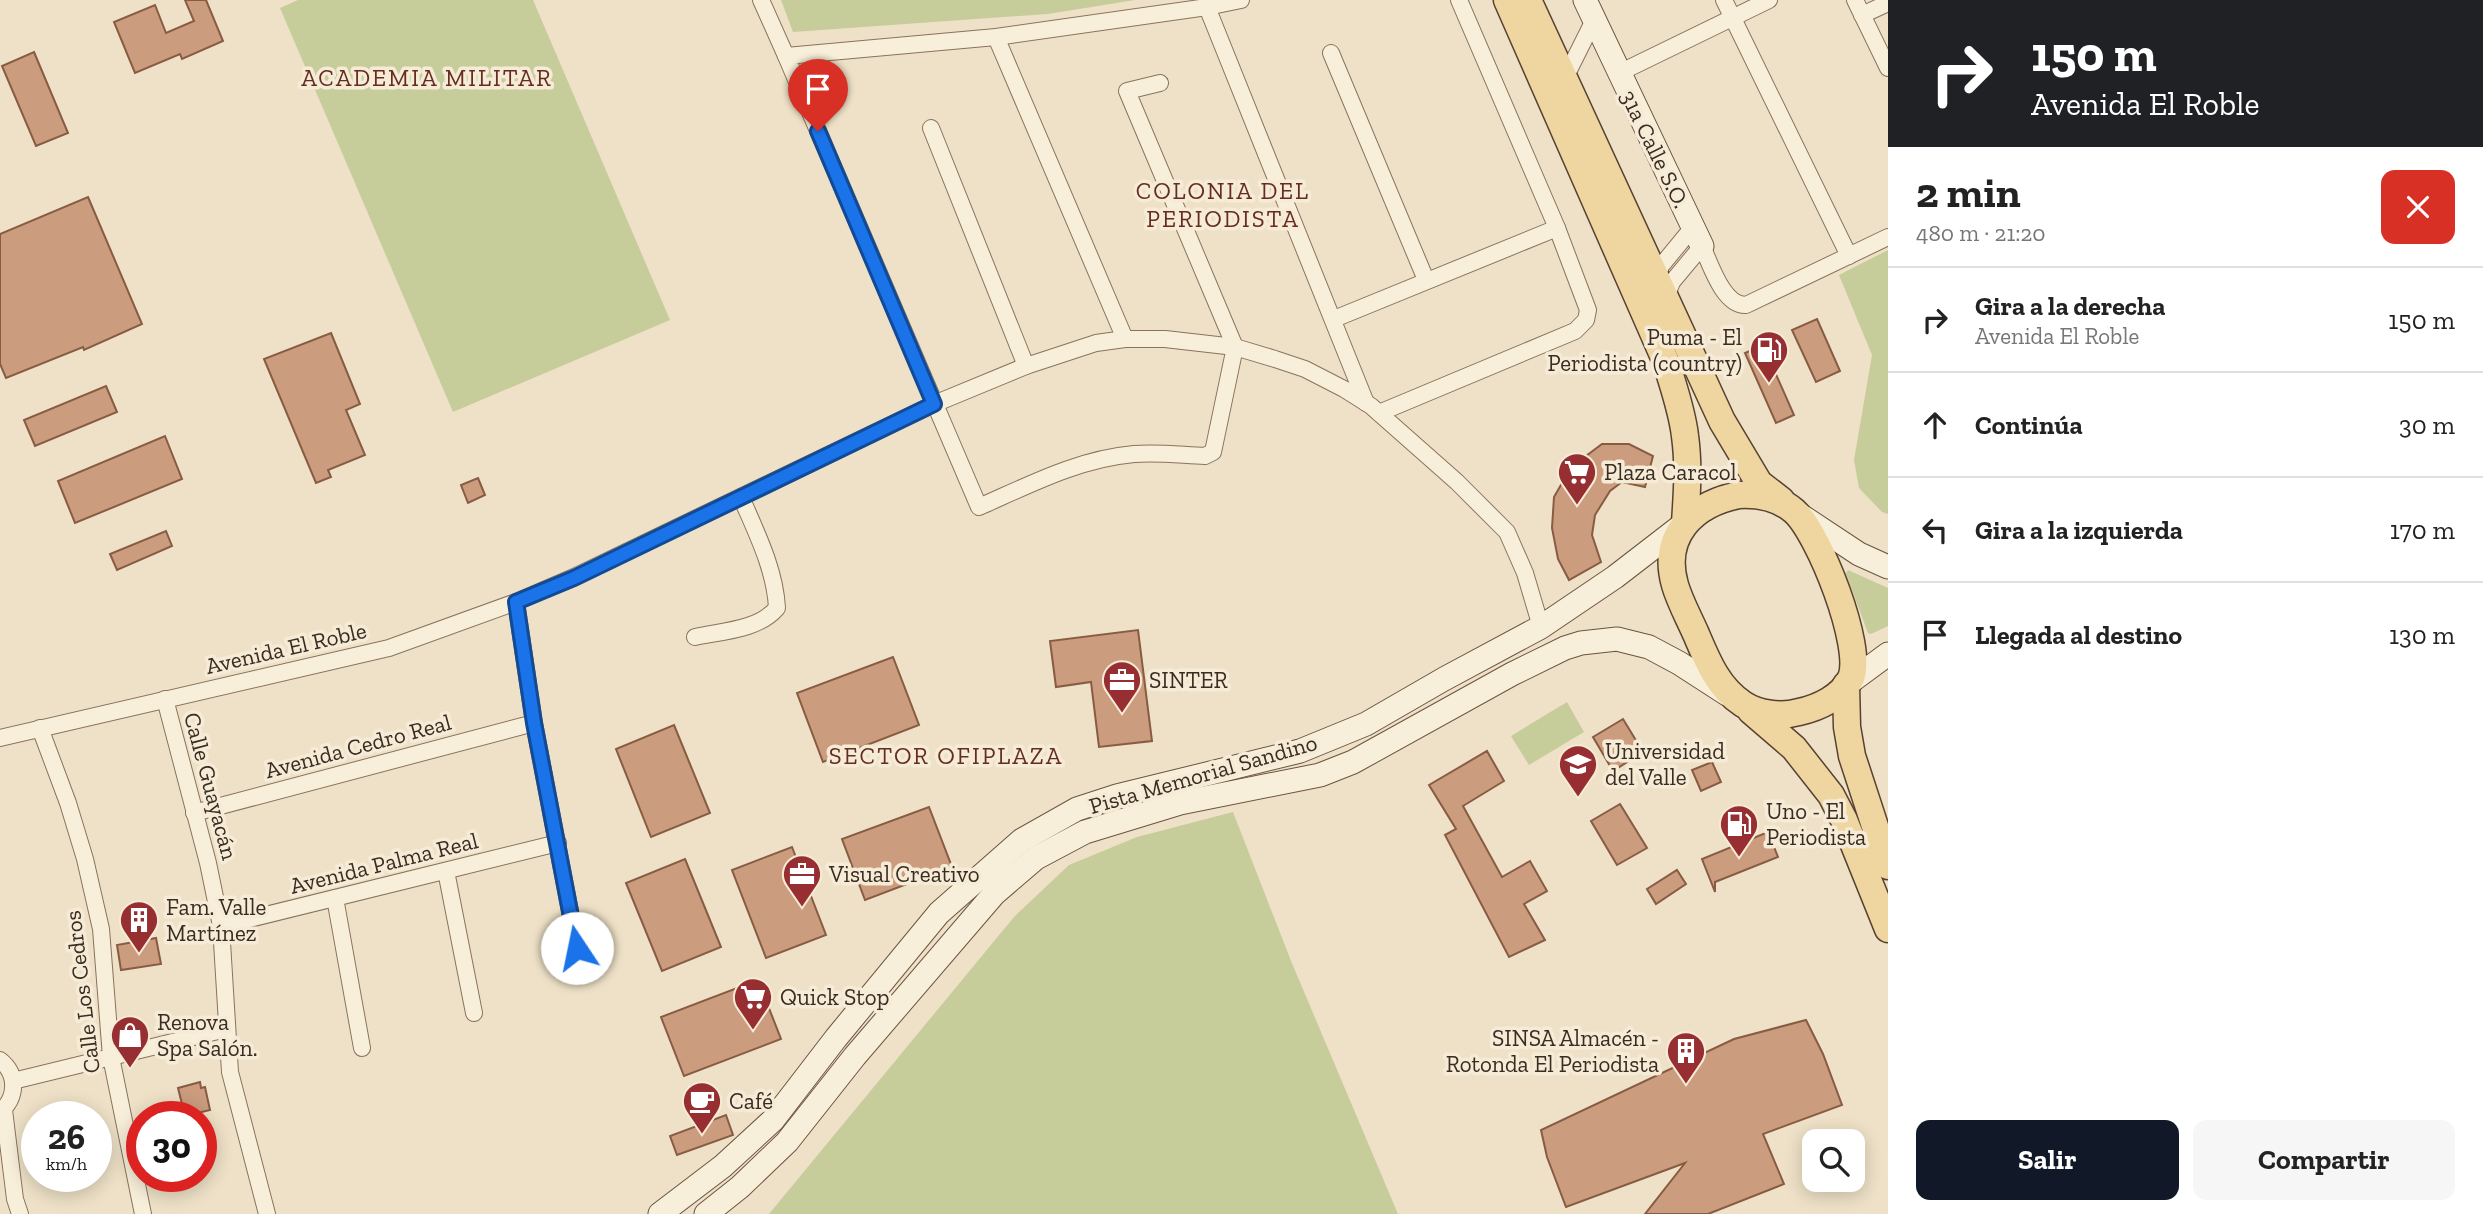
<!DOCTYPE html>
<html lang="es">
<head>
<meta charset="utf-8">
<style>
	body { margin:0; font-family:"Zilla Slab",serif; background:#f6f6f6; color:#222; height:100vh; display:flex; flex-direction:column; font-size:26px; white-space:nowrap }
	* { box-sizing:border-box; margin:0 }
	p { font-size:23px; color:#767676 }
	.icon { flex:none; width:38px; height:38px; fill:none; stroke:currentColor; stroke-width:2; stroke-linecap:round; stroke-linejoin:round }
	.map { position:relative; flex:1; overflow:hidden }
	.side { display:flex; flex-direction:column; background:#fff; width:595px }
	.side>* { flex:none }
	.top-card { background:#202124; color:#fff; overflow:hidden }
	.buttons { position:absolute; left:1802px; top:1129px; display:grid; gap:14px }
	.buttons a { display:grid; place-items:center; width:63px; height:63px; border-radius:14px; background:#fff; box-shadow:0 4px 18px #0003; font-size:35px }
	.speed { position:absolute; left:21px; top:1101px; display:flex; gap:14px; font-size:35px; font-weight:700; text-align:center }
	.speed>* { display:grid; place-content:center; width:91px; height:91px; border-radius:50%; background:#fff; box-shadow:0 4px 18px #0003; line-height:1 }
	.speed small { font-size:18px; font-weight:400 }
	.speed .limit { border:10px solid #d22; background:#fff; color:#111 }
	.pin { position:absolute; display:grid; place-items:center; width:60px; height:60px; color:#fff; margin:-72px -30px; border-radius:50% 50% 50% 0; rotate:-45deg; box-shadow:0 0 7px #0007 }
	.pin .icon { rotate:45deg }
	.me { position:absolute; width:77px; margin:-38px; rotate:349deg; stroke-linejoin:round; filter:drop-shadow(0 0 5px #0008) }
	.turn { display:flex; align-items:center; gap:24px; height:147px; padding:0 28px; font-size:32px }
	.turn .icon { width:91px; height:91px; stroke-width:2.5 }
	.turn b { display:block; font-size:49px; line-height:60px }
	.round { display:grid; place-items:center; flex:none; width:74px; height:74px; border-radius:14px; background:#f6f6f6 }
	.overview { display:flex; align-items:center; justify-content:space-between; height:119px; padding:0 28px }
	h1 { font-size:42px; font-weight:700; line-height:52px }
	.cta { display:flex; gap:14px; margin-top:auto; padding:14px 28px }
	.cta a { flex:1; height:80px; border-radius:14px; background:#111827; color:#fff; font-size:28px; font-weight:700; line-height:80px; text-align:center }
	.cta a+a { background:#f6f6f6; color:#222 }
	ul { padding:0; list-style:none }
	li { display:flex; align-items:center; gap:21px; height:105px; padding:0 28px; border-top:2px solid #e0e0e0 }
	li div { flex:1 }
	li b { display:block; font-size:26px }
	li em { font-style:normal }
	main { display:flex; flex:1; min-height:0 }
	.map>svg:first-child { display:block }
</style>
</head>
<body>
<main>
<div class="map">
<svg width="1888" height="1214" viewBox="0 0 1888 1214">
	<rect width="100%" height="100%" fill="#eee1c7"/>
	<g fill="#c7cc9b">
		<path d="M 298,0 L 533,0 L 670,320 L 453,412 L 280,8 Z"/>
		<path d="M 781,0 L 1135,0 L 1048,14 L 793,32 Z"/>
		<path d="M 1888,250 L 1888,514 L 1882,512 L 1859,488 L 1854,460 L 1872,355 L 1839,275 Z"/>
		<path d="M 1848,570 L 1888,588 L 1888,626 L 1871,634 L 1868,633 L 1846,574 Z"/>
		<path d="M 1567,702 L 1584,732 L 1529,765 L 1511,736 Z"/>
		<path d="M 1233,812 L 1291,961 L 1398,1214 L 769,1214 L 1014,917 L 1069,865 L 1137,837 Z"/>
	</g>
	<g fill="#cb9c7e" stroke="#885c43" stroke-width="2">
		<path d="M 185,0 L 206,0 L 223,41 L 182,59 L 180,54 L 135,73 L 114,22 L 155,5 L 166,33 L 194,21 Z"/>
		<path d="M 34,52 L 68,133 L 36,146 L 2,66 Z"/>
		<path d="M 88,197 L 142,324 L 84,350 L 83,347 L 6,378 L 0,364 L 0,234 Z"/>
		<path d="M 1817,319 L 1840,371 L 1816,382 L 1792,330 Z"/>
		<path d="M 331,333 L 360,404 L 346,410 L 365,455 L 328,470 L 331,477 L 316,483 L 264,359 Z"/>
		<path d="M 1763,345 L 1794,415 L 1776,423 L 1745,353 Z"/>
		<path d="M 106,386 L 117,412 L 35,446 L 24,420 Z"/>
		<path d="M 165,436 L 182,479 L 75,523 L 58,481 Z"/>
		<path d="M 1602,444 L 1629,444 L 1653,456 L 1645,487 L 1622,482 L 1610,491 L 1595,515 L 1592,535 L 1601,562 L 1569,580 L 1558,559 L 1552,528 L 1554,497 L 1566,476 L 1586,456 Z"/>
		<path d="M 478,478 L 485,495 L 468,503 L 461,485 Z"/>
		<path d="M 166,531 L 172,546 L 117,570 L 110,554 Z"/>
		<path d="M 1138,630 L 1152,741 L 1099,747 L 1091,682 L 1056,687 L 1050,641 Z"/>
		<path d="M 893,657 L 919,725 L 823,762 L 797,693 Z"/>
		<path d="M 1623,719 L 1643,752 L 1613,771 L 1593,737 Z"/>
		<path d="M 674,725 L 710,813 L 651,837 L 616,749 Z"/>
		<path d="M 1487,751 L 1504,781 L 1463,806 L 1502,877 L 1530,861 L 1547,891 L 1524,904 L 1545,940 L 1509,957 L 1445,835 L 1456,829 L 1429,785 Z"/>
		<path d="M 1712,762 L 1721,782 L 1701,791 L 1692,770 Z"/>
		<path d="M 1620,804 L 1647,848 L 1617,865 L 1591,821 Z"/>
		<path d="M 929,807 L 952,867 L 865,900 L 842,839 Z"/>
		<path d="M 1768,832 L 1778,857 L 1715,882 L 1715,892 L 1702,859 Z"/>
		<path d="M 792,847 L 826,935 L 766,958 L 732,870 Z"/>
		<path d="M 685,859 L 721,947 L 662,971 L 626,883 Z"/>
		<path d="M 1677,870 L 1686,884 L 1656,904 L 1647,889 Z"/>
		<path d="M 156,938 L 161,964 L 121,970 L 117,945 Z"/>
		<path d="M 758,980 L 781,1039 L 684,1076 L 661,1017 Z"/>
		<path d="M 1806,1020 L 1823,1054 L 1842,1105 L 1763,1134 L 1784,1184 L 1708,1214 L 1645,1214 L 1685,1163 L 1566,1207 L 1547,1157 L 1541,1130 L 1734,1039 Z"/>
		<path d="M 200,1082 L 201,1088 L 205,1087 L 210,1110 L 185,1116 L 178,1088 Z"/>
		<path d="M 726,1115 L 733,1135 L 677,1155 L 670,1136 Z"/>
	</g>
	<g fill="none" stroke-linecap="round" stroke-linejoin="round">
		<g stroke="#89735d" stroke-width="18">
			<g id="street">
				<path d="M 761,0 L 786,56"/>
				<path d="M 1724,0 L 1849,256"/>
				<path d="M 1855,0 L 1888,68"/>
				<path d="M 1207,7 L 1366,403"/>
				<path d="M 1862,15 L 1888,3"/>
				<path d="M 996,37 L 1125,339"/>
				<path d="M 1331,53 L 1426,280"/>
				<path d="M 1619,73 L 1769,0"/>
				<path d="M 1564,80 L 1594,20"/>
				<path d="M 1160,83 L 1127,91 L 1235,347 L 1213,452 L 1205,456 C 1181,455 1157,452 1134,454 C 1078,459 1029,485 979,507 L 786,56 L 996,37 L 1207,7 L 1241,0"/>
				<path d="M 931,128 L 1026,366"/>
				<path d="M 1656,280 L 1661,266 L 1693,227"/>
				<path d="M 1665,300 L 1672,282 L 1702,246 C 1710,263 1723,306 1746,305 L 1888,237"/>
				<path d="M 1334,319 L 1557,228"/>
				<path d="M 1379,413 L 1575,331 L 1586,320 L 1588,310 L 1557,228 L 1459,0"/>
				<path d="M 516,602 L 534,723 L 582,974"/>
				<path d="M 695,637 C 723,631 758,630 777,608 C 775,569 756,532 741,497"/>
				<path d="M 165,699 L 208,863 L 221,926 L 230,1072 L 267,1214"/>
				<path d="M 40,728 L 68,803 L 85,859 L 101,929 L 111,1057 L 143,1214"/>
				<path d="M 0,738 L 389,648 L 516,602 L 574,577 L 934,404 L 1026,366 L 1096,343 L 1125,339 L 1165,339 L 1235,347 L 1275,359 L 1305,369 L 1344,389 L 1371,406 L 1457,482 L 1507,532 L 1525,573 L 1541,627"/>
				<path d="M 194,813 L 534,723"/>
				<path d="M 446,871 L 474,1013"/>
				<path d="M 335,898 L 362,1048"/>
				<path d="M 221,926 L 558,843"/>
				<path d="M 0,1060 C 18,1074 17,1098 0,1112"/>
				<path d="M 13,1081 L 226,1029"/>
				<path d="M 4,1110 L 15,1199 L 20,1214"/>
			</g>
		</g>
		<g stroke="#6b5440" stroke-width="25">
			<g id="secondary">
				<path d="M 1585,0 L 1702,246"/>
				<path d="M 1800,515 L 1859,554 L 1888,567"/>
				<path d="M 1846,685 L 1888,654"/>
				<path d="M 660,1214 L 723,1166 L 773,1120 L 836,1038 L 939,913 L 1022,840 L 1077,809 L 1117,796 L 1300,751 L 1366,724 L 1444,679 L 1541,627 L 1615,577 L 1685,523"/>
				<path d="M 706,1214 L 740,1187 L 787,1142 L 855,1056 L 994,894 L 1036,858 L 1085,832 L 1180,803 L 1320,775 L 1353,762 L 1512,674 L 1565,648 L 1581,643 L 1617,639 L 1649,647 L 1679,663 L 1727,694"/>
			</g>
		</g>
		<g stroke="#574231" stroke-width="29">
			<g id="primary">
				<path d="M 1507,0 L 1666,362 C 1673,386 1682,410 1685,436 C 1689,465 1687,494 1685,523"/>
				<path d="M 1528,0 L 1722,421 L 1759,483 L 1781,500"/>
				<path d="M 1739,495 C 1758,494 1779,498 1794,511 C 1819,533 1864,647 1851,678 C 1842,697 1818,708 1799,712 C 1781,717 1758,714 1743,704 C 1718,688 1707,660 1696,634 C 1689,618 1680,602 1675,585 C 1661,536 1693,504 1739,495 Z"/>
				<path d="M 1846,685 L 1847,727 L 1852,756 L 1888,866"/>
				<path d="M 1751,711 L 1794,748 L 1831,795 L 1844,820 L 1888,929"/>
			</g>
		</g>
		<use href="#street" stroke="#f8efda" stroke-width="16"/>
		<use href="#secondary" stroke="#f8efda" stroke-width="23"/>
		<use href="#primary" stroke="#efd5a0" stroke-width="26"/>
	</g>
	<g fill="none" stroke-linecap="round" stroke-linejoin="round">
		<g stroke="#114b97" stroke-width="18">
			<path id="route" d="M 577,948 L 534,723 L 516,602 L 574,578 L 934,404 L 818,131"/>
		</g>
		<use href="#route" stroke="#1a73e8" stroke-width="12"/>
	</g>
	<defs>
		<g id="fuel-pin" transform="scale(2.0125)"><path d="M0 17L-7.5 6A9.5 9.5 0 1 1 7.5 6Z" fill="#972e31" stroke="#f5ebd6"/><path d="M-5.5-6h7V0h2V4h1.3V-2.5L3-4.5l.8-.8L6-3V5H2.5V1h-1V6h-7ZM-4.2-4.7v3.2H.2V-4.7Z" fill="#fff"/></g>
		<g id="supermarket-pin" transform="scale(2.0125)"><path d="M0 17L-7.5 6A9.5 9.5 0 1 1 7.5 6Z" fill="#972e31" stroke="#f5ebd6"/><path d="M-6-5.5h2.5l.6 2H6L4.5 2H-2.5L-4.4-4H-6ZM-1.5 3.2a1.3 1.3 0 1 0 .1 0ZM3 3.2a1.3 1.3 0 1 0 .1 0Z" fill="#fff"/></g>
		<g id="office-pin" transform="scale(2.0125)"><path d="M0 17L-7.5 6A9.5 9.5 0 1 1 7.5 6Z" fill="#972e31" stroke="#f5ebd6"/><path d="M-6-3h4V-5.5h4V-3h4V5H-6ZM-1-4.5V-3h2v-1.5ZM-6 0V1H6V0Z" fill="#fff"/></g>
		<g id="university-pin" transform="scale(2.0125)"><path d="M0 17L-7.5 6A9.5 9.5 0 1 1 7.5 6Z" fill="#972e31" stroke="#f5ebd6"/><path d="M0-5L7-2L0 1L-7-2ZM-4 1L0 2.5L4 1V4Q0 6-4 4Z" fill="#fff"/></g>
		<g id="building-pin" transform="scale(2.0125)"><path d="M0 17L-7.5 6A9.5 9.5 0 1 1 7.5 6Z" fill="#972e31" stroke="#f5ebd6"/><path d="M-4-6H4V6H1V3H-1V6H-4ZM-2.5-4.3h1.7v1.8h-1.7ZM.8-4.3h1.7v1.8H.8ZM-2.5-1h1.7V.8h-1.7ZM.8-1h1.7V.8H.8Z" fill="#fff"/></g>
		<g id="shop-pin" transform="scale(2.0125)"><path d="M0 17L-7.5 6A9.5 9.5 0 1 1 7.5 6Z" fill="#972e31" stroke="#f5ebd6"/><path d="M-5-2.5h2.3a2.7 3.5 0 0 1 5.4 0H5L5.5 6h-11ZM-1.5-2.5h3a1.5 2.3 0 0 0-3 0Z" fill="#fff"/></g>
		<g id="cafe-pin" transform="scale(2.0125)"><path d="M0 17L-7.5 6A9.5 9.5 0 1 1 7.5 6Z" fill="#972e31" stroke="#f5ebd6"/><path d="M-5.5-4.5H6V0H3Q3 3.5 0 3.5H-2.5Q-5.5 3.5-5.5 0ZM3-3.2v2h1.7v-2ZM-6 4.5H4V6H-6Z" fill="#fff"/></g>
	</defs>
	<g fill-rule="evenodd">
		<use href="#fuel-pin" x="1769" y="350"/>
		<use href="#supermarket-pin" x="1577" y="472"/>
		<use href="#office-pin" x="1122" y="680"/>
		<use href="#university-pin" x="1578" y="764"/>
		<use href="#fuel-pin" x="1739" y="824"/>
		<use href="#office-pin" x="802" y="874"/>
		<use href="#building-pin" x="139" y="920"/>
		<use href="#supermarket-pin" x="753" y="997"/>
		<use href="#shop-pin" x="130" y="1035"/>
		<use href="#building-pin" x="1686" y="1051"/>
		<use href="#cafe-pin" x="702" y="1101"/>
	</g>
	<g text-anchor="middle" dominant-baseline="central" stroke-width="7" stroke-linejoin="round" paint-order="stroke">
		<g font-size="23" fill="#3a2c20" stroke="#f5ebd6">
			<text transform="translate(1655 149) rotate(64)">31a Calle S.O.</text>
			<text transform="translate(286 648) rotate(-13)">Avenida El Roble</text>
			<text transform="translate(358 746) rotate(-15)">Avenida Cedro Real</text>
			<text transform="translate(1203 774) rotate(-16)">Pista Memorial Sandino</text>
			<text transform="translate(211 786) rotate(75)">Calle Guayacán</text>
			<text transform="translate(384 863) rotate(-14)">Avenida Palma Real</text>
			<text transform="translate(82 992) rotate(-97)">Calle Los Cedros</text>
		</g>
		<g font-size="23" fill="#3a2c20" stroke="#f5ebd6" text-anchor="start">
			<text x="1742" y="337" text-anchor="end">Puma - El<tspan x="1742" dy="26">Periodista (country)</tspan></text>
			<text x="1604" y="472">Plaza Caracol</text>
			<text x="1149" y="680">SINTER</text>
			<text x="1605" y="751">Universidad<tspan x="1605" dy="26">del Valle</tspan></text>
			<text x="1766" y="811">Uno - El<tspan x="1766" dy="26">Periodista</tspan></text>
			<text x="829" y="874">Visual Creativo</text>
			<text x="166" y="907">Fam. Valle<tspan x="166" dy="26">Martínez</tspan></text>
			<text x="780" y="997">Quick Stop</text>
			<text x="157" y="1022">Renova<tspan x="157" dy="26">Spa Salón.</tspan></text>
			<text x="1659" y="1038" text-anchor="end">SINSA Almacén -<tspan x="1659" dy="26">Rotonda El Periodista</tspan></text>
			<text x="729" y="1101">Café</text>
		</g>
		<g font-size="24" letter-spacing="2" fill="#652d20" stroke="#f5ebd6">
			<text x="427" y="77">ACADEMIA MILITAR</text>
			<text x="1223" y="190">COLONIA DEL<tspan x="1223" dy="28">PERIODISTA</tspan></text>
			<text x="946" y="755">SECTOR OFIPLAZA</text>
		</g>
	</g>
</svg>
<div class="buttons">
<a><svg class="icon" aria-label="search" viewBox="0 0 24 24"><circle cx="10" cy="10" r="6"/><path d="M15 15l6 6"/></svg></a>
</div>
<div class="speed"><div>26<small>km/h</small></div><div class="limit">30</div></div>
<div class="pin" style="left:818px;top:131px;background:#d93025"><svg class="icon" aria-label="arrive" viewBox="0 0 24 24"><path d="M6 21V4h12l-3 4 3 4H6"/></svg></div>
<svg class="me" style="left:577px;top:948px" viewBox="-20 -20 40 40"><circle r="19" fill="#fff"/><path d="M0-13L10 11 0 6-10 11z" fill="#1a73e8"/></svg>
</div>
<section class="side">
<div class="top-card">
<div class="turn"><svg class="icon" aria-label="right" viewBox="0 0 24 24"><path d="M7 20v-9h11M14 6l5 5-5 5"/></svg><div><b>150 m</b>Avenida El Roble</div></div>
</div>
<div class="overview"><div><h1>2 min</h1><p>480 m · 21:20</p></div><a class="round" style="background:#d93025;color:#fff"><svg class="icon" aria-label="close" viewBox="0 0 24 24"><path d="M6 6l12 12M18 6L6 18"/></svg></a></div>
<ul>
<li><svg class="icon" aria-label="right" viewBox="0 0 24 24"><path d="M7 20v-9h11M14 6l5 5-5 5"/></svg><div><b>Gira a la derecha</b><p>Avenida El Roble</p></div><em>150 m</em></li>
<li><svg class="icon" aria-label="ahead" viewBox="0 0 24 24"><path d="M12 20V5M6 11l6-6 6 6"/></svg><div><b>Continúa</b></div><em>30 m</em></li>
<li><svg class="icon" aria-label="left" viewBox="0 0 24 24"><path d="M17 20v-9H6M10 6l-5 5 5 5"/></svg><div><b>Gira a la izquierda</b></div><em>170 m</em></li>
<li><svg class="icon" aria-label="arrive" viewBox="0 0 24 24"><path d="M6 21V4h12l-3 4 3 4H6"/></svg><div><b>Llegada al destino</b></div><em>130 m</em></li>
</ul>
<div class="cta"><a>Salir</a><a>Compartir</a></div>
</section>
</main>
</body>
</html>
